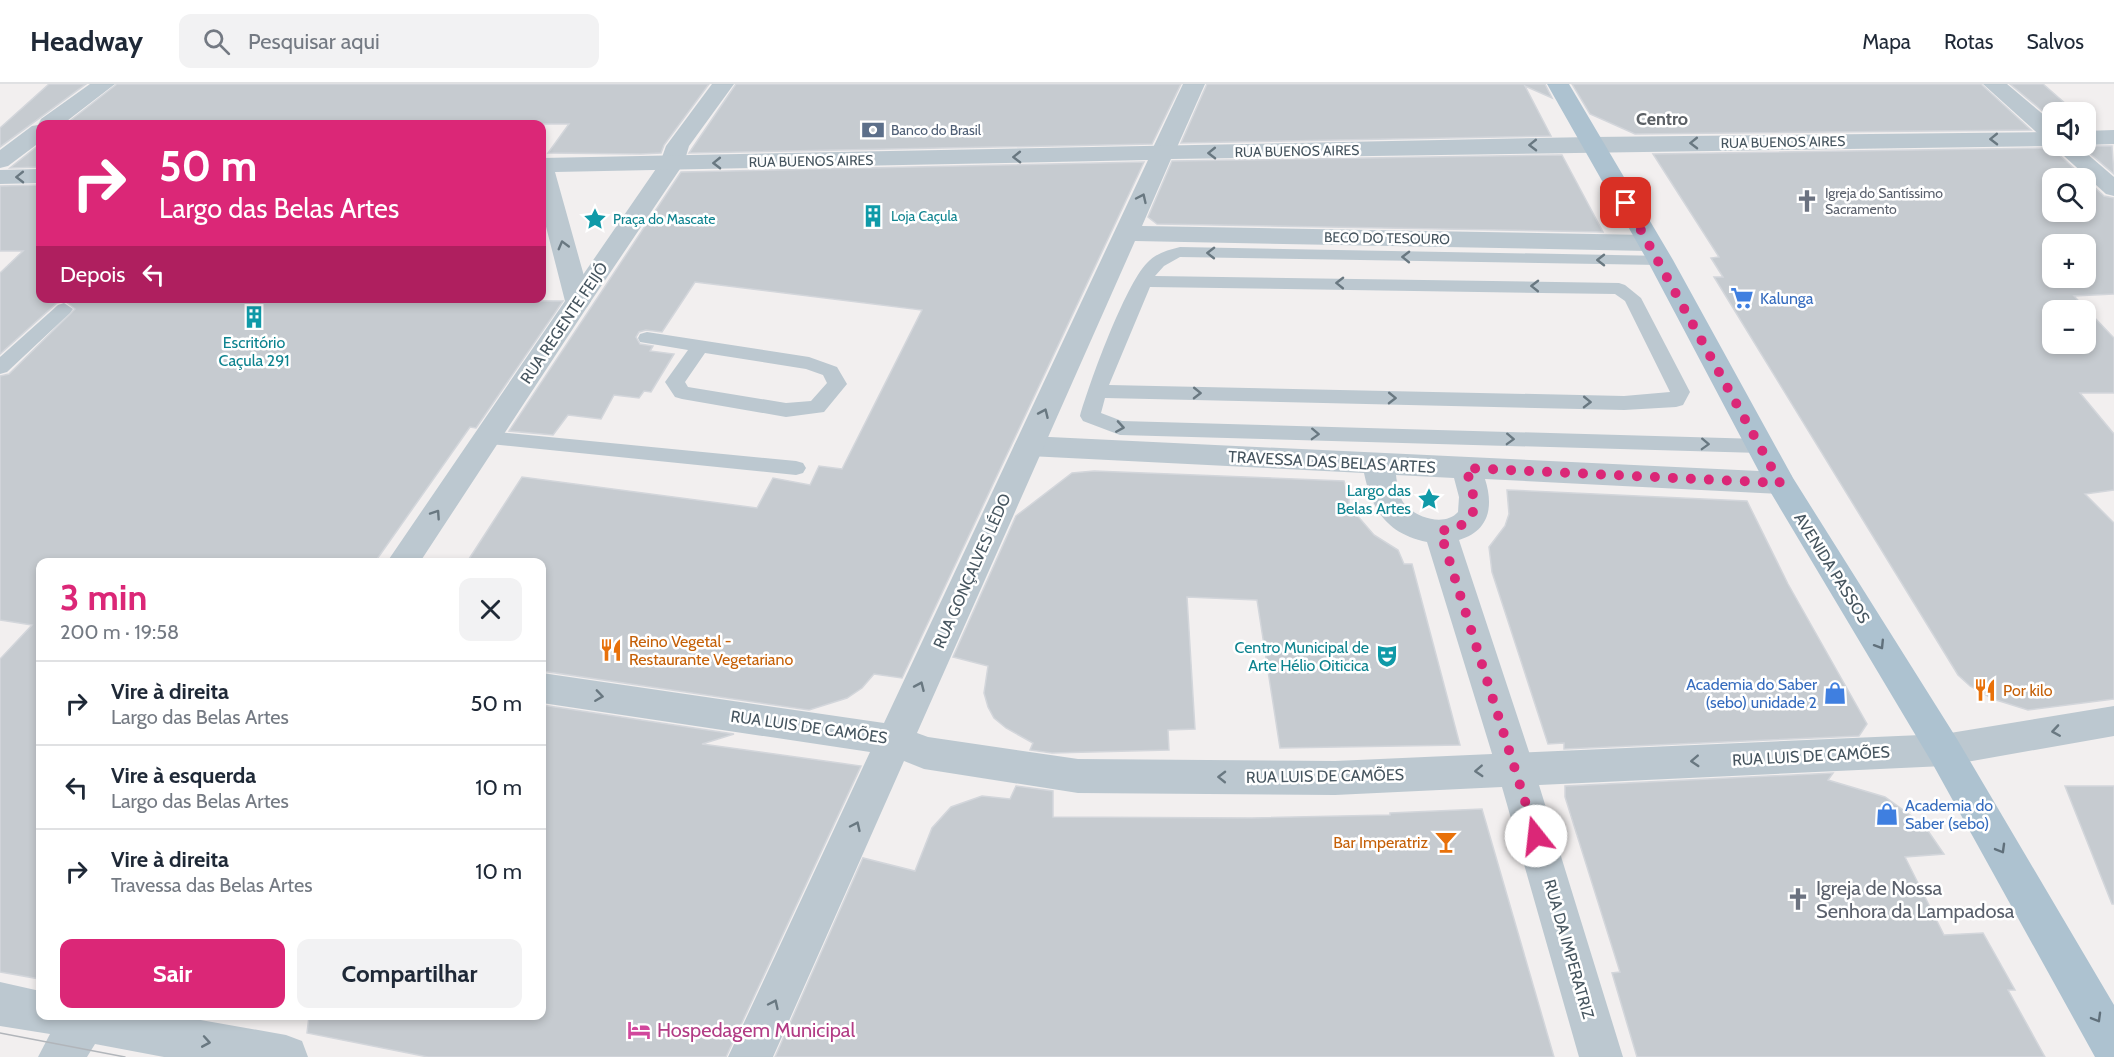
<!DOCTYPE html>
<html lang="pt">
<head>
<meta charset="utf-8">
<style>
	body { margin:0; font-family:Cabin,sans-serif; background:#f2f2f3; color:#1f2937; height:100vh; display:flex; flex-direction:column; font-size:22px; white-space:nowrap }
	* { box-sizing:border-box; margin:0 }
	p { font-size:20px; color:#747a83 }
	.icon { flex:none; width:33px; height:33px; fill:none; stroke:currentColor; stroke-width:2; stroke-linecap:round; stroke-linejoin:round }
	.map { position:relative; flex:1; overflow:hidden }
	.details { position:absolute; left:36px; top:474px; width:510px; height:462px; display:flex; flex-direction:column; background:#fff; border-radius:12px; box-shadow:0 3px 9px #0003 }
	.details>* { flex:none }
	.hud { position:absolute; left:36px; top:36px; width:510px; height:183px; border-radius:12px; box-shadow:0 3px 9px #0003; background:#db2777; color:#fff; overflow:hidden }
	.tools { position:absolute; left:2042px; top:18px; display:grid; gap:12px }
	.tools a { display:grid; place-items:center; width:54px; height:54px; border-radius:12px; background:#fff; box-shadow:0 3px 9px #0003; font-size:30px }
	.pin { position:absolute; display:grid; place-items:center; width:51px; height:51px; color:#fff; margin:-26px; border-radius:12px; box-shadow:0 3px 9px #0006 }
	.me { position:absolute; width:66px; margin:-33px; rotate:344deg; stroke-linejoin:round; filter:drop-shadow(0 0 4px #0008) }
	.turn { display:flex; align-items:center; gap:21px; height:126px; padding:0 24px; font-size:27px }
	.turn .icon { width:78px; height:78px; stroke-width:2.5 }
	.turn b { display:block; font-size:42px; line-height:51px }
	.then { display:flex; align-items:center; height:57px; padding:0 24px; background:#0003; gap:12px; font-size:22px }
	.round { display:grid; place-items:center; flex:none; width:63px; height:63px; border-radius:12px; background:#f2f2f3 }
	.headline { display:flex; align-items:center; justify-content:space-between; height:102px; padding:0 24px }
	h1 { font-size:36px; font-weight:800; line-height:45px; color:#db2777 }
	.button { display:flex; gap:12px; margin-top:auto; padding:12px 24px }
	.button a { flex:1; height:69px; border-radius:12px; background:#db2777; color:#fff; font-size:24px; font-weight:800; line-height:69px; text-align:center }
	.button a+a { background:#f2f2f3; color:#1f2937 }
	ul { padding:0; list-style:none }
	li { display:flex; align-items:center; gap:18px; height:84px; padding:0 24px; border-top:2px solid #e0e1e3 }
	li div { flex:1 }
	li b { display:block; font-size:22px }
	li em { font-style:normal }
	header { display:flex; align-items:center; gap:36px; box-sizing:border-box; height:84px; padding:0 30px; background:#fff; border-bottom:2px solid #e0e1e3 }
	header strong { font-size:28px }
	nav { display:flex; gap:33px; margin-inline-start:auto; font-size:21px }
	.search { width:420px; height:54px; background:#f2f2f3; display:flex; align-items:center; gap:15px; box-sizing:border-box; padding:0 21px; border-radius:12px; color:#747a83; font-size:22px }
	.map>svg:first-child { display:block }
</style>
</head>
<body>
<header>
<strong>Headway</strong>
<div class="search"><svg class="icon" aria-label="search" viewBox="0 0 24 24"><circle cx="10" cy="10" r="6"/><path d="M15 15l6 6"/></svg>Pesquisar aqui</div>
<nav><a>Mapa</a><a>Rotas</a><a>Salvos</a></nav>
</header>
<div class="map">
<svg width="2114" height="973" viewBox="0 0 2114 973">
	<rect width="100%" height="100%" fill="#f2efef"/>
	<g fill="#c6cbd0" stroke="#d3d6db" stroke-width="1.5" fill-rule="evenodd">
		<path d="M 49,0 L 86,0 L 0,63 L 0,44 Z"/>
		<path d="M 117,0 L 709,0 L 664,61 L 661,69 L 641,70 L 548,69 L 569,40 L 66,40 Z"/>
		<path d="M 736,0 L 1181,0 L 1152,60 L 689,69 Z"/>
		<path d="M 1207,0 L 1545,0 L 1552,14 L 1525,2 L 1551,52 L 1181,59 Z"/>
		<path d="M 1572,0 L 1981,0 L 2031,46 L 1635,50 L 1590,30 Z"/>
		<path d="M 2010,0 L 2043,0 L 2075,28 L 2052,28 L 2052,35 Z"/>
		<path d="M 40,60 L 40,83 L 10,84 Z"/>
		<path d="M 2081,62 L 2112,62 L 2114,90 Z"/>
		<path d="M 2052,64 L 2104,112 L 2114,114 L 2114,210 L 2074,212 L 2114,254 L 2114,309 L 2080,309 L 2114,350 L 2114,406 L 2085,410 L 2114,439 L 2114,615 L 2028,626 L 1993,615 L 1970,602 L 1958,591 L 1714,193 L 1723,193 L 1711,174 L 1719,173 L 1653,70 ZM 2052,94 L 2085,94 L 2085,128 L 2052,128 ZM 2052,160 L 2085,160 L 2085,194 L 2052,194 ZM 2052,226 L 2085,226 L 2085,260 L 2052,260 Z"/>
		<path d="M 1562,71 L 1603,148 L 1157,140 L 1148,133 L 1172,77 Z"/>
		<path d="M 1144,78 L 902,594 L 874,590 L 862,604 L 847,614 L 809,626 L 542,587 L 542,478 L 467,478 L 522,393 L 757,424 L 773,394 L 810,401 L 819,382 L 842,385 L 922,226 L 695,198 L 662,248 L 646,246 L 639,248 L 636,253 L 640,260 L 653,262 L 650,267 L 674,270 L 651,308 L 644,307 L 639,314 L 614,311 L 601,335 L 568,331 L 553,351 L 509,347 L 681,88 Z"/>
		<path d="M 40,101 L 40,214 L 563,217 L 476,344 L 470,343 L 375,478 L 40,478 L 40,895 L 0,888 L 0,575 L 32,541 L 0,536 L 0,292 L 9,290 L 75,225 L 65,217 L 57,219 L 0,270 L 0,189 L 23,167 L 0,167 L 0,102 Z"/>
		<path d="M 1094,387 L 1344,397 L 1349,414 L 1349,422 L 1374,451 L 1398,466 L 1404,480 L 1412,480 L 1460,661 L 1280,664 L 1257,516 L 1187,513 L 1195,645 L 1168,646 L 1169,666 L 1052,669 L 1030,666 L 1033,659 L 1006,644 L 994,634 L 988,623 L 984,609 L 988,582 L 953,573 L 1016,432 L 1072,389 Z"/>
		<path d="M 1507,406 L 1747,417 L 1788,500 L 1867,640 L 1859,652 L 1564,665 L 1564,659 L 1548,660 L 1492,488 L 1489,463 L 1505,442 L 1509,430 Z"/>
		<path d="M 542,621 L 734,650 L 702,660 L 861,682 L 726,973 L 428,973 L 307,949 L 309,932 L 542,932 Z"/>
		<path d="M 1833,689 L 1828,696 L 1885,713 L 1924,741 L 1944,770 L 1905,773 L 1944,851 L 1983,849 L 2015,906 L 2008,906 L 2045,973 L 1637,973 L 1612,889 L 1620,888 L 1565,713 L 1565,702 Z"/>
		<path d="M 1016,702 L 1053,707 L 1053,733 L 1252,734 L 1390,731 L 1390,729 L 1482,725 L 1554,973 L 775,973 L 863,774 L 915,787 L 932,744 L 951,723 L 982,712 L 1010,715 Z"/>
		<path d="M 2065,702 L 2114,702 L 2114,820 L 2112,820 Z"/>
	</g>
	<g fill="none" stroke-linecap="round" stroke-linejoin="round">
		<g fill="#bcc8d0" fill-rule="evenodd">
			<path d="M 1180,163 L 1666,172 L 1669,176 L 1666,180 L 1660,181 L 1180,173 L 1164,182 L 1155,192 L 1619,199 L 1625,201 L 1641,214 L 1690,308 L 1683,321 L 1676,323 L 1624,326 L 1105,314 L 1101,329 L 1122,337 L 1760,355 L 1767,357 L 1770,362 L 1767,367 L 1760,369 L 1120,351 L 1083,337 L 1080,332 C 1089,300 1125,201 1147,179 C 1156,169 1168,166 1180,163 ZM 1150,203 L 1615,210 L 1625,217 L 1670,308 L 1624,312 L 1109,301 Z"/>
			<path d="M 64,219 L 73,225 L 70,229 L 7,288 L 0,290 L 0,273 L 58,221 Z"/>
			<path d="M 647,248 L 809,273 L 837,283 L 847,300 L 824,328 L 786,333 L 682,315 L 675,313 L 665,298 L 688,266 L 640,258 L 638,254 L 640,250 ZM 705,269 L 806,285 L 823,291 L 827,299 L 811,317 L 786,319 L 688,303 L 685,298 Z"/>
			<path d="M 487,347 L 796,377 L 803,379 L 806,384 L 803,389 L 796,391 L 480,359 L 477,354 L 480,349 Z"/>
		</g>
		<g fill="#bcc8d0" fill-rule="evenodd">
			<path d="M 90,0 L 115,0 L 63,40 L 40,40 L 40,58 L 8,82 L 0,84 L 0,66 L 32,42 L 38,41 L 41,35 Z"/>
			<path d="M 712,0 L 734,0 L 689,62 L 684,79 L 587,223 L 578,225 L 569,223 L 565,217 L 660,79 L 666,62 Z"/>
			<path d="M 1183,0 L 1205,0 L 1174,70 L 1170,75 L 1154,75 L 1150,70 Z"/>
			<path d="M 1983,0 L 2007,0 L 2052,38 L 2052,57 L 2044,55 Z"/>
			<path d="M 2053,62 L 2078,62 L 2114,93 L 2114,112 L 2106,110 Z"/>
			<path d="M 1029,352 L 1780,388 L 1791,391 L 1795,399 L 1791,407 L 1780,410 L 1485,395 C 1494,423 1489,447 1459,456 L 1535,686 L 1529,698 L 1516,702 L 1503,698 L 1497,686 L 1427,458 C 1388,450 1372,427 1364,389 L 1029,372 L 1018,369 L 1014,362 L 1018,355 ZM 1396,391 L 1454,394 L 1459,413 L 1458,428 C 1445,443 1414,434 1403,418 C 1399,411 1397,400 1396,391 Z"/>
		</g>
		<g fill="#bcc8d0" fill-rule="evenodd">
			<path d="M 2114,46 L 2114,60 L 2085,61 L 2085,47 Z"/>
			<path d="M 2052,48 L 2052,62 L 1171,75 L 1142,142 L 1649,151 L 1658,154 L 1662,159 L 1658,164 L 1649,167 L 1135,157 L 917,649 L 928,653 L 1078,675 L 1335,677 L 1944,650 L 2114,622 L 2114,652 L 1944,682 L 1539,701 L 1623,973 L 1579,973 L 1502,703 L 1335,711 L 1078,709 L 924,685 L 904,677 L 773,973 L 728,973 L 870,668 L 542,619 L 542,589 L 884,639 L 1148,76 L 555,88 L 591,217 L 420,478 L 387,478 L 565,217 L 542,127 L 542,74 L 1592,53 Z"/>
			<path d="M 40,85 L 40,99 L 0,100 L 0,86 Z"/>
			<path d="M 0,898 L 40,907 L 40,932 L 178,932 L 286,951 L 302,957 L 308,973 L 164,973 L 95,960 L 87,973 L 38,973 L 50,950 L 0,942 Z"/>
		</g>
		<path fill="#adc2d0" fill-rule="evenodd" d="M 1547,0 L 1569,0 L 1673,176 L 1793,394 L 1957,655 L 2114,921 L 2114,973 L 2095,973 L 1931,677 L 1765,399 L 1647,176 Z"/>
		<path stroke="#b1b5ba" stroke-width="1.5" d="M 0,949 L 125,973"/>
	</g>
	<defs><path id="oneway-chevron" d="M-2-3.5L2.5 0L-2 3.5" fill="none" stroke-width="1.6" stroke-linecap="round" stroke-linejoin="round" transform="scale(1.5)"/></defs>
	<g stroke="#697881">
		<use href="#oneway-chevron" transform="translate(1994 55) rotate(179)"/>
		<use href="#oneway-chevron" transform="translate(1694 59) rotate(179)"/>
		<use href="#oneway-chevron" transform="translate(1533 61) rotate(179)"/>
		<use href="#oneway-chevron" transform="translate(1212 69) rotate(179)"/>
		<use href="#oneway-chevron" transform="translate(1017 73) rotate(179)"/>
		<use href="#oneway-chevron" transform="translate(717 79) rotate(179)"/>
		<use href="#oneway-chevron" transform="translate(20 93) rotate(179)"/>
		<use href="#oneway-chevron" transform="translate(1142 114) rotate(-65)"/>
		<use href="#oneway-chevron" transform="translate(563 161) rotate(-105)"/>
		<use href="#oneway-chevron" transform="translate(1211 169) rotate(-179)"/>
		<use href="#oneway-chevron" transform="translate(1406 173) rotate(-179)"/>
		<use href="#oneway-chevron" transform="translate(1601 176) rotate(-180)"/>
		<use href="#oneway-chevron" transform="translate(1340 199) rotate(-179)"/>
		<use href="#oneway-chevron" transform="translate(1535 202) rotate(-179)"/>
		<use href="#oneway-chevron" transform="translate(1197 309) rotate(1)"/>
		<use href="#oneway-chevron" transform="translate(1392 314) rotate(1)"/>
		<use href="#oneway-chevron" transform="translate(1587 318) rotate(1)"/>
		<use href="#oneway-chevron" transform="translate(1044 329) rotate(-66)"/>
		<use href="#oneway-chevron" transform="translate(1120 343) rotate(9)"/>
		<use href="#oneway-chevron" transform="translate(1315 350) rotate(2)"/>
		<use href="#oneway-chevron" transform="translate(1510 355) rotate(2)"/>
		<use href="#oneway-chevron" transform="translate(1705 360) rotate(2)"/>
		<use href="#oneway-chevron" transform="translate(436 430) rotate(-56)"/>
		<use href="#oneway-chevron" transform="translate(920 602) rotate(-66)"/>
		<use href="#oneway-chevron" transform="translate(599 612) rotate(8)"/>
		<use href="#oneway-chevron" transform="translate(2056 647) rotate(171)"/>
		<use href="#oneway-chevron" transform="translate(1695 677) rotate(177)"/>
		<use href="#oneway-chevron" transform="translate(1479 687) rotate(177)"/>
		<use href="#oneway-chevron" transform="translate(1222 693) rotate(-179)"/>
		<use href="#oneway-chevron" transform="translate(856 742) rotate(-65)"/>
		<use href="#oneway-chevron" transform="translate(774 920) rotate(-65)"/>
		<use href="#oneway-chevron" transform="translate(206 958) rotate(10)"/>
	</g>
	<g stroke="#60707b">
		<use href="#oneway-chevron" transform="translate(1880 561) rotate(58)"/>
		<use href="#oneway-chevron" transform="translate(2001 765) rotate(60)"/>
		<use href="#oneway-chevron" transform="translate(2097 934) rotate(60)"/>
	</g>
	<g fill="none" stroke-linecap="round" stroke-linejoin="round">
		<path stroke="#db2777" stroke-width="10" stroke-dasharray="0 18" d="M 1536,752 L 1440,447 C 1484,441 1476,419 1466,384 L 1780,399 L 1626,119"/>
	</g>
	<defs>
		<g id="bank-bare" transform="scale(1.8)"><path d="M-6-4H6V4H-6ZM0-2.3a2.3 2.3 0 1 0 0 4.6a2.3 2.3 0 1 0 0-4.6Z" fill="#5c6f8a" stroke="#fff" stroke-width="2.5" paint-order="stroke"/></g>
		<g id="church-bare" transform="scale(1.8)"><path d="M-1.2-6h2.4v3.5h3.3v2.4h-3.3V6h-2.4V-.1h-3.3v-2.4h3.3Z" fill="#6b7280" stroke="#fff" stroke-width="2.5" paint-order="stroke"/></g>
		<g id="building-bare" transform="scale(1.8)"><path d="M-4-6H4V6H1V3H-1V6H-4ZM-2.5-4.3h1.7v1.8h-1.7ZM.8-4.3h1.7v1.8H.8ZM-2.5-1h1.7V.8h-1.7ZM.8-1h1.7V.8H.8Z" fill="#0f9aa8" stroke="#fff" stroke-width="2.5" paint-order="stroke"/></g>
		<g id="sight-bare" transform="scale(1.8)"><path d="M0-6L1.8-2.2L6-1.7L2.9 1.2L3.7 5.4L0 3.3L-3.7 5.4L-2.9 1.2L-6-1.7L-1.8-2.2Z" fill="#0f9aa8" stroke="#fff" stroke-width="2.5" paint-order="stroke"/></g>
		<g id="supermarket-bare" transform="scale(1.8)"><path d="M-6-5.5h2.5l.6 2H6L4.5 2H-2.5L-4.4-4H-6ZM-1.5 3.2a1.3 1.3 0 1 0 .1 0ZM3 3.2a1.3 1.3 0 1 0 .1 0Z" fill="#3f7fe0" stroke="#fff" stroke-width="2.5" paint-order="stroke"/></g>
		<g id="restaurant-bare" transform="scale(1.8)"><path d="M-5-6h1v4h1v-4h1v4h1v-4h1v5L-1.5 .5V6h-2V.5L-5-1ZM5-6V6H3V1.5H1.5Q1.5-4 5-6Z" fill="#e8710a" stroke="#fff" stroke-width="2.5" paint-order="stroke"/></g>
		<g id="theatre-bare" transform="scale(1.8)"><path d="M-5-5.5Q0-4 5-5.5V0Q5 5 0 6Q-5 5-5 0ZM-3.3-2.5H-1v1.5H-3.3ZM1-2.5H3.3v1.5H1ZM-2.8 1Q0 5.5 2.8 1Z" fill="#0f9aa8" stroke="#fff" stroke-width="2.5" paint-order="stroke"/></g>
		<g id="shop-bare" transform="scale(1.8)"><path d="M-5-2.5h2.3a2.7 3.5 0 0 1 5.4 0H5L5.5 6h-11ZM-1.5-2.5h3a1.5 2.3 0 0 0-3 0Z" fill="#3f7fe0" stroke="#fff" stroke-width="2.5" paint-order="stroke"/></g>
		<g id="bar-bare" transform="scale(1.8)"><path d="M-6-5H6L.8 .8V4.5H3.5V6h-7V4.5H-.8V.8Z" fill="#e8710a" stroke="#fff" stroke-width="2.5" paint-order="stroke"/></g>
		<g id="hotel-bare" transform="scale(1.8)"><path d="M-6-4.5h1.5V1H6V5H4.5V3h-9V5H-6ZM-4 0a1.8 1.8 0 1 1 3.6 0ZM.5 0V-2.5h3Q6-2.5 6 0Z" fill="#d1479c" stroke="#fff" stroke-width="2.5" paint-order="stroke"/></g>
	</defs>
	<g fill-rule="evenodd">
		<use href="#bank-bare" x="873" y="46"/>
		<use href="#church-bare" x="1807" y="117"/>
		<use href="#building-bare" x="873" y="132"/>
		<use href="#sight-bare" x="595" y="135"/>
		<use href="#supermarket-bare" x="1742" y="214"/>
		<use href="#building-bare" x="254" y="233"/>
		<use href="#sight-bare" x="1429" y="415"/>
		<use href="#restaurant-bare" x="611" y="566"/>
		<use href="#theatre-bare" x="1387" y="572"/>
		<use href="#restaurant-bare" x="1985" y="606"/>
		<use href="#shop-bare" x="1835" y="609"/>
		<use href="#shop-bare" x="1887" y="730"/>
		<use href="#bar-bare" x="1446" y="758"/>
		<use href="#church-bare" x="1798" y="815"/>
		<use href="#hotel-bare" x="639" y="946"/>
	</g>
	<g text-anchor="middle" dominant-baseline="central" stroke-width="5" stroke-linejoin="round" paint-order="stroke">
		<g font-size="14" fill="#4e5e75" stroke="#fff" text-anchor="start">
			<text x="891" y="46">Banco do Brasil</text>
		</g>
		<g font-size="14" fill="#46555f" stroke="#fff">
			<text transform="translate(1783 58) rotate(-1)">RUA BUENOS AIRES</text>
			<text transform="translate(1297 67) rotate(-1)">RUA BUENOS AIRES</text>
			<text transform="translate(811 77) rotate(-1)">RUA BUENOS AIRES</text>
			<text transform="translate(1387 154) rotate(1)">BECO DO TESOURO</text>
		</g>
		<g font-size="14" fill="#5b616d" stroke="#fff" text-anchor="start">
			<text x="1825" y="109">Igreja do Santíssimo<tspan x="1825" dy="16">Sacramento</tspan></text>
		</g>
		<g font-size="14" fill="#0d838f" stroke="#fff" text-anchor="start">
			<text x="891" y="132">Loja Caçula</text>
			<text x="613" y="135">Praça do Mascate</text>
		</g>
		<g font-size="16" fill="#366cbe" stroke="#fff" text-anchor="start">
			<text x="1760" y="214">Kalunga</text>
			<text x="1817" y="600" text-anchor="end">Academia do Saber<tspan x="1817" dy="18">(sebo) unidade 2</tspan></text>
			<text x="1905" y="721">Academia do<tspan x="1905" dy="18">Saber (sebo)</tspan></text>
		</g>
		<g font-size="16" fill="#46555f" stroke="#fff">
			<text transform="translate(564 239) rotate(-56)">RUA REGENTE FEIJÓ</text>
			<text transform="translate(1332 378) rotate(3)">TRAVESSA DAS BELAS ARTES</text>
			<text transform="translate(1832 484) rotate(58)">AVENIDA PASSOS</text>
			<text transform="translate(972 487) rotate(-66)">RUA GONÇALVES LÉDO</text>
			<text transform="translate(809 643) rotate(8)">RUA LUIS DE CAMÕES</text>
			<text transform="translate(1811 672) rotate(-3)">RUA LUIS DE CAMÕES</text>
			<text transform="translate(1325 692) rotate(-1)">RUA LUIS DE CAMÕES</text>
			<text transform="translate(1569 865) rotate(74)">RUA DA IMPERATRIZ</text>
		</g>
		<g font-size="16" fill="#0d838f" stroke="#fff" text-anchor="end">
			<text x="254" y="258" text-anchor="middle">Escritório<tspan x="254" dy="18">Caçula 291</tspan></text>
			<text x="1411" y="406">Largo das<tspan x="1411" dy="18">Belas Artes</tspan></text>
			<text x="1369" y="563">Centro Municipal de<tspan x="1369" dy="18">Arte Hélio Oiticica</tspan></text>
		</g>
		<g font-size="16" fill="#c56008" stroke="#fff" text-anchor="start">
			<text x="629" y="557">Reino Vegetal -<tspan x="629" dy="18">Restaurante Vegetariano</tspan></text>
			<text x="2003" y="606">Por kilo</text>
			<text x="1428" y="758" text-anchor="end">Bar Imperatriz</text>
		</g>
		<g font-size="18" font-weight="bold" fill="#5b6065" stroke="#fff">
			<text x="1662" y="35">Centro</text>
		</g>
		<g font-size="20" fill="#5b616d" stroke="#fff" text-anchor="start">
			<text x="1816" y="804">Igreja de Nossa<tspan x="1816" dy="23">Senhora da Lampadosa</tspan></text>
		</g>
		<g font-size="20" fill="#b23c85" stroke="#fff" text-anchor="start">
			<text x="657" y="946">Hospedagem Municipal</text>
		</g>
	</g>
</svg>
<div class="tools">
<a><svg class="icon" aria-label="sound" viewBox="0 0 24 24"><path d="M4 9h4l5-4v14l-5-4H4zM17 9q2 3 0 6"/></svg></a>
<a><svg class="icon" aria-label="search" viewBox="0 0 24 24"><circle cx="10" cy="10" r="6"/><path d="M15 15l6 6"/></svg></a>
<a>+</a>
<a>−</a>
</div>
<div class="pin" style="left:1626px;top:119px;background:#d93025"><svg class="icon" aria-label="arrive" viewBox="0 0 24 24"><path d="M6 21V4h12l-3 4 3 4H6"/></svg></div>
<svg class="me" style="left:1536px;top:752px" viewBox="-20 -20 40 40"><circle r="19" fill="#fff"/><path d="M0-13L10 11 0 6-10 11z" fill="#db2777"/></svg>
<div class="hud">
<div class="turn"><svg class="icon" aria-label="right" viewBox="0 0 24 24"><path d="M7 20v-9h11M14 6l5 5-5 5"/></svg><div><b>50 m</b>Largo das Belas Artes</div></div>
<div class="then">Depois<svg class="icon" aria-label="left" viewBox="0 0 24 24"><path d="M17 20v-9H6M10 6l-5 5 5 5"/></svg></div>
</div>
<section class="details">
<div class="headline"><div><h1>3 min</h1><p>200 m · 19:58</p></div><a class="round"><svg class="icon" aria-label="close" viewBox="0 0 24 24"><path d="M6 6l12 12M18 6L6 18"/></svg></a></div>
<ul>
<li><svg class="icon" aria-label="right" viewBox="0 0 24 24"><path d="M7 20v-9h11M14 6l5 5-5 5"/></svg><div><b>Vire à direita</b><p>Largo das Belas Artes</p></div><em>50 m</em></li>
<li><svg class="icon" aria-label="left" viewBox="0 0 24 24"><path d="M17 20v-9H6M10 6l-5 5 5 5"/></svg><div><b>Vire à esquerda</b><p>Largo das Belas Artes</p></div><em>10 m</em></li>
<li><svg class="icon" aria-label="right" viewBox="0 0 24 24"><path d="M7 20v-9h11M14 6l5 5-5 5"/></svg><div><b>Vire à direita</b><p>Travessa das Belas Artes</p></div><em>10 m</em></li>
</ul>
<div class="button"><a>Sair</a><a>Compartilhar</a></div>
</section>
</div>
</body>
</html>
